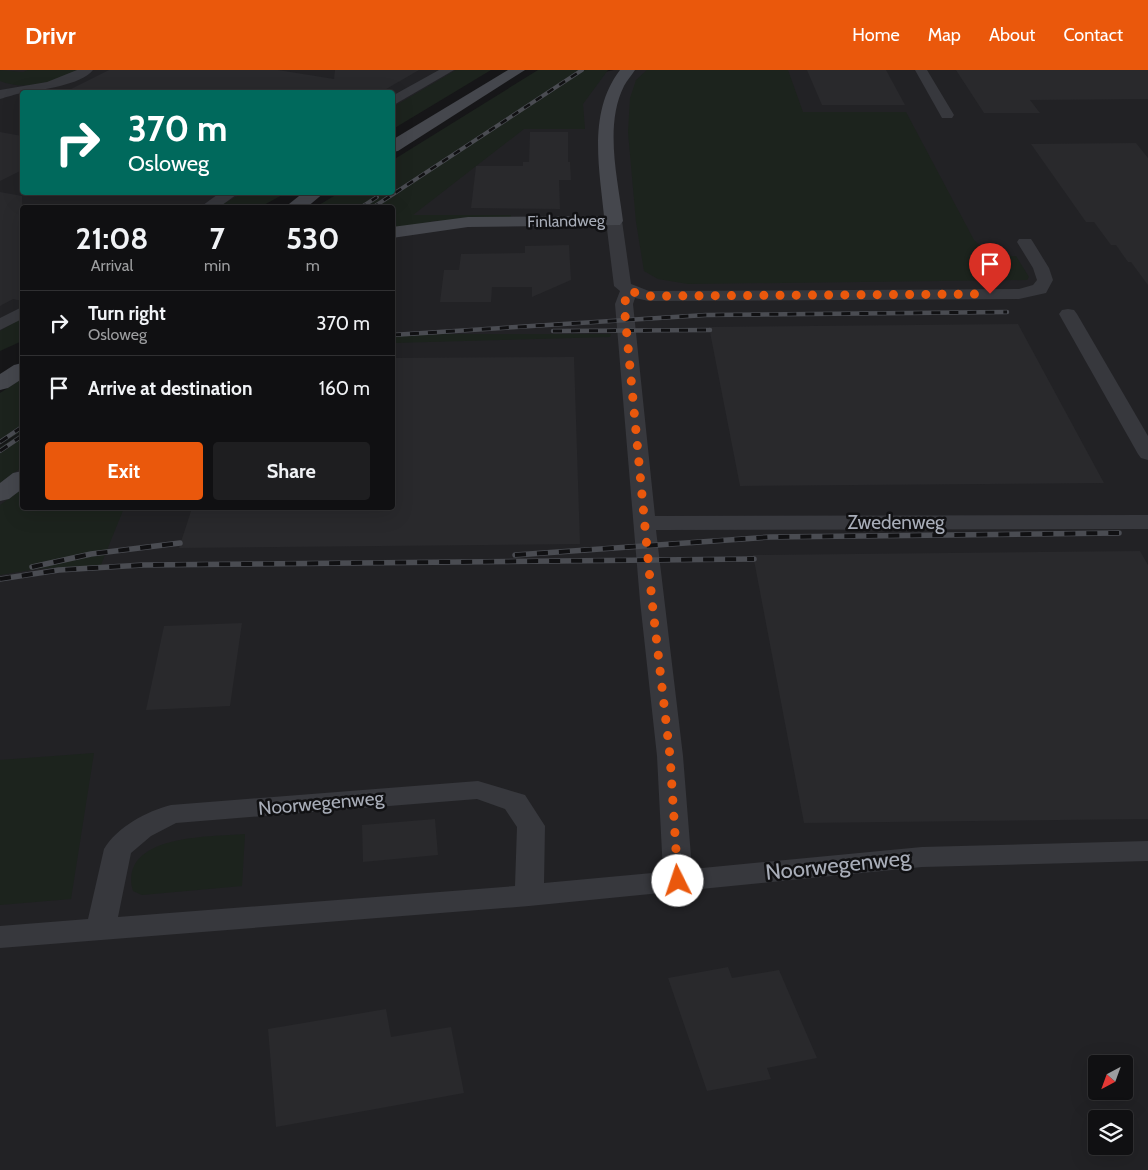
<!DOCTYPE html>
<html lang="en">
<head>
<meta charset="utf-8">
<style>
	body { margin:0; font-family:Cabin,sans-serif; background:#1e1e20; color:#f1f3f6; height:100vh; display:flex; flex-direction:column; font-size:19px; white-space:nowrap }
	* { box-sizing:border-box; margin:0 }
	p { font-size:16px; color:#9c9d9f }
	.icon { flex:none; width:28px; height:28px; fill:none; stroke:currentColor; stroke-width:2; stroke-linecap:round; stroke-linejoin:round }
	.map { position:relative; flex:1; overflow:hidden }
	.drawer { position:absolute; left:20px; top:135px; width:375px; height:305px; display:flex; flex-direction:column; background:#101012; border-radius:5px; box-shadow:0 5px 20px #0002,0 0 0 1px #303032 }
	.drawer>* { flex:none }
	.top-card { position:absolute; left:20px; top:20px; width:375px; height:105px; border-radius:5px; box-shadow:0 5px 20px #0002,0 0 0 1px #303032; background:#00695c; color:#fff; overflow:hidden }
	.needle { width:32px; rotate:221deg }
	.tools { position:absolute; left:1088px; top:985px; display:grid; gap:10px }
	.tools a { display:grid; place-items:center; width:45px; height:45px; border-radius:5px; background:#101012; box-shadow:0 5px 20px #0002,0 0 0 1px #303032; font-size:25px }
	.pin { position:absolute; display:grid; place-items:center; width:42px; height:42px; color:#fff; margin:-51px -21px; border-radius:50% 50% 50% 0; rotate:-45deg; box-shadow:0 0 5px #0007 }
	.pin .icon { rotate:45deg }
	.me { position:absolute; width:55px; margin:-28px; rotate:356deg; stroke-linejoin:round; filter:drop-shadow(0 0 4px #0008) }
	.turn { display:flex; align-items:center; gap:18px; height:105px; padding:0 25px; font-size:22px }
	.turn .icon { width:65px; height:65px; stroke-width:2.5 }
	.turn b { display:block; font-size:35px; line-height:42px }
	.eta { display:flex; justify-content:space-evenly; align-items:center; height:85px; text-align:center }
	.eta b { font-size:30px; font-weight:800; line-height:35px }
	.button { display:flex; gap:10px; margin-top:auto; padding:10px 25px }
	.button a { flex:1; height:58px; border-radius:5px; background:#ea580c; color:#fff; font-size:20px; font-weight:800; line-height:58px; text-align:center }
	.button a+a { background:#1e1e20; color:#f1f3f6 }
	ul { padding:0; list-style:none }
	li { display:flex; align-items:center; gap:15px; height:65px; padding:0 25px; border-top:1px solid #303032 }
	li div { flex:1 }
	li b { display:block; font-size:19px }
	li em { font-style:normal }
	header { display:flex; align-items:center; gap:30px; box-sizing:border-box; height:70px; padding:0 25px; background:#ea580c; color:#fff }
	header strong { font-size:24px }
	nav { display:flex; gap:28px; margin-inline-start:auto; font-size:18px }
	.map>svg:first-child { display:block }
</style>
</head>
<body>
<header>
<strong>Drivr</strong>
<nav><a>Home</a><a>Map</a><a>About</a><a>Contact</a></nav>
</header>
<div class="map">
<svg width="1148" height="1100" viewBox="0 0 1148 1100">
	<rect width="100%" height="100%" fill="#161618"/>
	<g fill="#222225" fill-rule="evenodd">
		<path d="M 0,0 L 472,0 L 393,45 L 392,22 L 22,22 L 22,122 L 258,123 L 232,137 L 22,138 L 22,258 L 0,271 Z"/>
		<path d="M 614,0 L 1148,0 L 1148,1100 L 0,1100 L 0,393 L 22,379 L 22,438 L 392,438 L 393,148 L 590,5 ZM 1096,994 L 1124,994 L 1124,1021 L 1096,1021 ZM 1096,1049 L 1124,1049 L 1124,1076 L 1096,1076 Z"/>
	</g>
	<g fill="#1c231d">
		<path d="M 0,0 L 23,2 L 28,0 L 82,0 C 56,10 27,22 0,11 Z"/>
		<path d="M 456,0 L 491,0 L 393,59 L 393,37 Z"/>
		<path d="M 538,0 L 608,0 L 583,34 L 585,59 L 524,59 L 413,145 L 511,145 L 511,148 L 434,151 L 393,160 L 392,138 L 314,138 L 339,123 L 392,122 L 393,90 Z"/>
		<path d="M 647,0 L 788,0 L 803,42 L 906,42 L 974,170 C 984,181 1001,186 1016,186 L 1029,207 L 1027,210 L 688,214 L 658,209 L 644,201 L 636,152 L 628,62 L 630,28 L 636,10 Z"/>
		<path d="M 243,123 L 286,123 L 260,137 L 216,138 Z"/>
		<path d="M 22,248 L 22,271 L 0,281 L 0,261 Z"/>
		<path d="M 447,264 L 611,264 L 610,267 L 393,273 L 393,266 Z"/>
		<path d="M 22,309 L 22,361 L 0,375 L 0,323 Z"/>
		<path d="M 22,363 L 22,397 L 0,413 L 0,377 Z"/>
		<path d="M 22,419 L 22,438 L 124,438 L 101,495 L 37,499 L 0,505 L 0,435 Z"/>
		<path d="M 94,683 L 71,829 L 0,835 L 0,690 Z"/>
		<path d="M 245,764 L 242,816 L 142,825 L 133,821 C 118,764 210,767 245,764 Z"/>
	</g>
	<g fill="#29292c">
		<path d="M 109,0 L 278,0 L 334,9 L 335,0 L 419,0 L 381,22 L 65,22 Z"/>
		<path d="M 807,0 L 886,0 L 905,35 L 822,35 Z"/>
		<path d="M 956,0 L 1148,0 L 1148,29 L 1030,30 L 1040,43 L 984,43 Z"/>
		<path d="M 0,62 L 22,66 L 22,100 L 0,111 Z"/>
		<path d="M 530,62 L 568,62 L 568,92 L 570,92 L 571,110 L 559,110 L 560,139 L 471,138 L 476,96 L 523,96 L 523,92 L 529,92 Z"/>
		<path d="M 1136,73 L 1148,88 L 1148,215 L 1131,192 L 1128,192 L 1116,175 L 1111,175 L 1094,152 L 1086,152 L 1031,74 Z"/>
		<path d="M 0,122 L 22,126 L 22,231 L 13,229 L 0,236 Z"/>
		<path d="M 569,175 L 571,210 L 532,227 L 532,217 L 492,217 L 491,232 L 440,232 L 444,200 L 459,200 L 461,184 L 525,183 L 525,176 Z"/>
		<path d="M 1018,254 L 1104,413 L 740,416 L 709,257 Z"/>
		<path d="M 574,287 L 580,474 L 179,478 L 192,438 L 392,438 L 392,288 Z"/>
		<path d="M 1140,481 L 1148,495 L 1148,749 L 804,753 L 753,485 Z"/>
		<path d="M 242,553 L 230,636 L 146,640 L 164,556 Z"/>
		<path d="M 435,749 L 438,785 L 363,792 L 362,755 Z"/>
		<path d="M 728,897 L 732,908 L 779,900 L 817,988 L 767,998 L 771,1009 L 707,1021 L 668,908 Z"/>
		<path d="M 386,939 L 391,967 L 451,957 L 464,1023 L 276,1057 L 268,959 Z"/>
	</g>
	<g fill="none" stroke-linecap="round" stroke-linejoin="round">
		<g fill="#37383d" fill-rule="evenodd">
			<path d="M 77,0 L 93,0 C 81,15 41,20 22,23 C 16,24 7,27 0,29 L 0,20 L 47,12 Z"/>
			<path d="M 439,0 L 454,0 L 392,36 L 392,26 Z"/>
			<path d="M 915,0 L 927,0 L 954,45 L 952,48 L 942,48 Z"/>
			<path d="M 221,122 L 240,122 L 218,138 L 199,138 Z"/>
			<path d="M 614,146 L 620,148 L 622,151 L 631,214 L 649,221 L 1019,219 L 1033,215 L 1037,210 L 1033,198 L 1017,172 L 1019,169 L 1031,169 L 1033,172 L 1049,198 L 1053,210 L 1046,223 L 1019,229 L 649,231 L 635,228 L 633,234 L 655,446 L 1148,445 L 1148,459 L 656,460 L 683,686 L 692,799 L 922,777 L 1148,771 L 1148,791 L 922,797 L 529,836 L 0,878 L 0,856 L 88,849 L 104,779 C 117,757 147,741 171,735 L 478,711 L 525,725 L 545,756 L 544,813 L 663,802 L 657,686 L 640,531 L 615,234 L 620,221 L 614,216 L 606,151 L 608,148 ZM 477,729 L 505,739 L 517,757 L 515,816 L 118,847 L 131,783 L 151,766 L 176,753 Z"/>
			<path d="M 22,237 L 22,249 L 0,260 L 0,248 Z"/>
			<path d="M 1068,239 L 1074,240 L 1077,244 L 1148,366 L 1148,390 L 1141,388 L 1138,384 L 1059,244 L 1062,240 Z"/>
		</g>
		<g fill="#45474d" fill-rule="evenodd">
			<path d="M 508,0 L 525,0 L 398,81 L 392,82 L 392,70 Z"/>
			<path d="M 620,0 L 635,0 C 632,5 627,10 624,16 C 604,56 618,109 623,151 L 620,155 L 468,157 L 392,168 L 392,157 L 468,147 L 604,146 C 599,96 588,42 620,0 Z"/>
			<path d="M 304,122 L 325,122 L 306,138 L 284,138 Z"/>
			<path d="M 22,293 L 22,309 L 8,318 L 0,320 L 0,304 L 14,295 Z"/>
			<path d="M 22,401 L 22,419 L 9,429 L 0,431 L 0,413 L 13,403 Z"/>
		</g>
		<g stroke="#4a4c52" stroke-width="4">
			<g id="rail-far2">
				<path d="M 360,138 L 377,127"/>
				<path d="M 372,138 L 582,0"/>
			</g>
		</g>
		<g stroke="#4a4c52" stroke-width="4.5">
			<g id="rail-far1">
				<path d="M 553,261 L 710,260"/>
				<path d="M 392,265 L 706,245 L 1007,242"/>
				<path d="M 0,372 L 22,357"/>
				<path d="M 0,381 L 22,366"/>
			</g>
		</g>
		<g stroke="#4a4c52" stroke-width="5.5">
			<g id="rail">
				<path d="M 515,485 L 770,467 L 1119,463"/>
				<path d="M 32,497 L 91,484 L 180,473"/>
				<path d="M 0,509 L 59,500 L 143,495 L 754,489"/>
			</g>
		</g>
		<use href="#rail-far2" stroke="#111113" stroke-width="2.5" stroke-dasharray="7" stroke-linecap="butt"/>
		<use href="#rail-far1" stroke="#111113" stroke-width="3" stroke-dasharray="9" stroke-linecap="butt"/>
		<use href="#rail" stroke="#111113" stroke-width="4" stroke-dasharray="11" stroke-linecap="butt"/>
	</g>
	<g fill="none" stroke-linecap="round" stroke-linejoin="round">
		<path stroke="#ea580c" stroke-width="9" stroke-dasharray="0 16.2" d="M 678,811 L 670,686 L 652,531 L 624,234 L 629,221 L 649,226 L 661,226 L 990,224"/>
	</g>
	<g text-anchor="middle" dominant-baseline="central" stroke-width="5" stroke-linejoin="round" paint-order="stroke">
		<g font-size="16" fill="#a8adb8" stroke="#111113">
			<text transform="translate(566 151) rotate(-1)">Finlandweg</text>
		</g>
		<g font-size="19" fill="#a8adb8" stroke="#111113">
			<text x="896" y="452">Zwedenweg</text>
			<text transform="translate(321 733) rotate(-5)">Noorwegenweg</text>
		</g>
		<g font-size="22" fill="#a8adb8" stroke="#111113">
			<text transform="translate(838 795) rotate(-6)">Noorwegenweg</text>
		</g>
	</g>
</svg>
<div class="tools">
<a><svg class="needle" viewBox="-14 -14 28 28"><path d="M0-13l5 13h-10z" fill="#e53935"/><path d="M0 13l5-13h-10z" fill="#9c9d9f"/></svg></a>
<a><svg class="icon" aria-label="layers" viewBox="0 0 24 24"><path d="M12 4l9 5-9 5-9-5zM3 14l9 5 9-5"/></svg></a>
</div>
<div class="pin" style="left:990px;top:224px;background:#d93025"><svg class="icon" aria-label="arrive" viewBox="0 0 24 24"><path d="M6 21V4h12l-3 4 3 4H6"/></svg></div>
<svg class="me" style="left:678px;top:811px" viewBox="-20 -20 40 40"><circle r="19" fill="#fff"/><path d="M0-13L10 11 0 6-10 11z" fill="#ea580c"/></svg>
<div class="top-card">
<div class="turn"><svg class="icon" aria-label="right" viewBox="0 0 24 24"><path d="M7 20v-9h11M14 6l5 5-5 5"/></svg><div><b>370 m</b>Osloweg</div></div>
</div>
<section class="drawer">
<div class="eta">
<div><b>21:08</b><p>Arrival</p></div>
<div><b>7</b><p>min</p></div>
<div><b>530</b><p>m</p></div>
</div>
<ul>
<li><svg class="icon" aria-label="right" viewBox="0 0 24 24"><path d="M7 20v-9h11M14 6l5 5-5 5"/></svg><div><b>Turn right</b><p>Osloweg</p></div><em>370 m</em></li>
<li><svg class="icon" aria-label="arrive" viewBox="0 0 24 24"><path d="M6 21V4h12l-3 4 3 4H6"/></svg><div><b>Arrive at destination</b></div><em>160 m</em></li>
</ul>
<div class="button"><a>Exit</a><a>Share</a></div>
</section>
</div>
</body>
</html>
